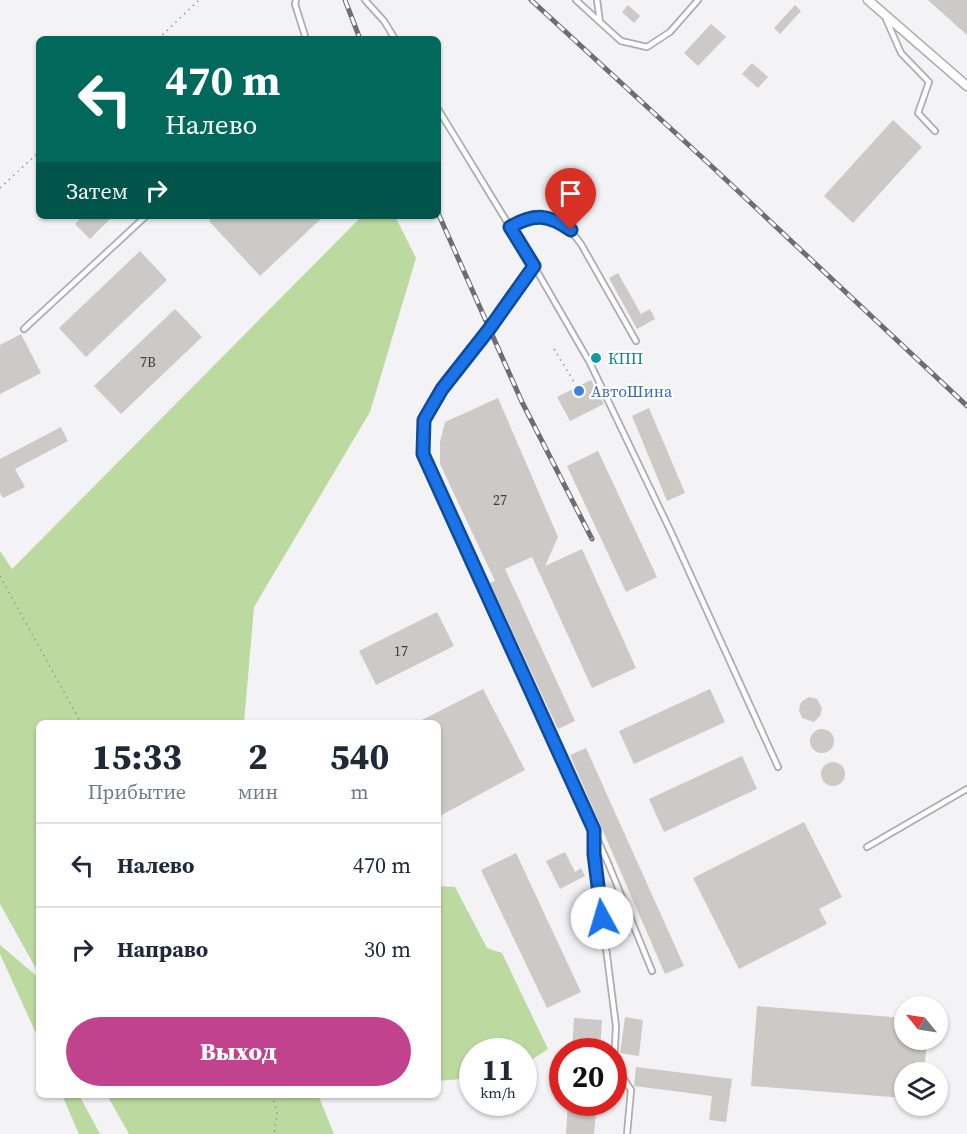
<!DOCTYPE html>
<html lang="ru">
<head>
<meta charset="utf-8">
<style>
	body { margin:0; font-family:"Source Serif 4",serif; background:#f2f2f3; color:#1f2937; height:100vh; display:flex; flex-direction:column; font-size:22px; white-space:nowrap }
	* { box-sizing:border-box; margin:0 }
	p { font-size:20px; color:#747a83 }
	.icon { flex:none; width:33px; height:33px; fill:none; stroke:currentColor; stroke-width:2; stroke-linecap:round; stroke-linejoin:round }
	.map { position:relative; flex:1; overflow:hidden }
	.side { position:absolute; left:36px; top:720px; width:405px; height:378px; display:flex; flex-direction:column; background:#fff; border-radius:9px; box-shadow:0 2px 4px #0004 }
	.side>* { flex:none }
	.banner { position:absolute; left:36px; top:36px; width:405px; height:183px; border-radius:9px; box-shadow:0 2px 4px #0004; background:#00695c; color:#fff; overflow:hidden }
	.needle { width:39px; rotate:300deg }
	.fabs { position:absolute; left:894px; top:996px; display:grid; gap:12px }
	.fabs a { display:grid; place-items:center; width:54px; height:54px; border-radius:50%; background:#fff; box-shadow:0 2px 4px #0004; font-size:30px }
	.speed { position:absolute; left:459px; top:1038px; display:flex; gap:12px; font-size:30px; font-weight:700; text-align:center }
	.speed>* { display:grid; place-content:center; width:78px; height:78px; border-radius:50%; background:#fff; box-shadow:0 2px 4px #0004; line-height:1 }
	.speed small { font-size:15px; font-weight:400 }
	.speed .limit { border:9px solid #d22; background:#fff; color:#111 }
	.pin { position:absolute; display:grid; place-items:center; width:51px; height:51px; color:#fff; margin:-62px -26px; border-radius:50% 50% 50% 0; rotate:-45deg; box-shadow:0 0 6px #0007 }
	.pin .icon { rotate:45deg }
	.me { position:absolute; width:66px; margin:-33px; rotate:354deg; stroke-linejoin:round; filter:drop-shadow(0 0 4px #0008) }
	.turn { display:flex; align-items:center; gap:21px; height:126px; padding:0 30px; font-size:27px }
	.turn .icon { width:78px; height:78px; stroke-width:2.5 }
	.turn b { display:block; font-size:42px; line-height:51px }
	.then { display:flex; align-items:center; height:57px; padding:0 30px; background:#0003; gap:12px; font-size:22px }
	.eta { display:flex; justify-content:space-evenly; align-items:center; height:102px; text-align:center }
	.eta b { font-size:36px; font-weight:800; line-height:42px }
	.action { display:flex; gap:12px; margin-top:auto; padding:12px 30px }
	.action a { flex:1; height:69px; border-radius:36px; background:#c1428d; color:#fff; font-size:24px; font-weight:800; line-height:69px; text-align:center }
	ul { padding:0; list-style:none }
	li { display:flex; align-items:center; gap:18px; height:84px; padding:0 30px; border-top:2px solid #e0e1e3 }
	li div { flex:1 }
	li b { display:block; font-size:22px }
	li em { font-style:normal }
	.map>svg:first-child { display:block }
</style>
</head>
<body>
<div class="map">
<svg width="967" height="1134" viewBox="0 0 967 1134">
	<rect width="100%" height="100%" fill="#f3f3f6"/>
	<g fill="#bcd9a0">
		<path d="M 362,216 L 395,216 L 416,258 L 370,412 L 254,607 L 244,723 L 39,723 L 39,974 L 0,904 L 0,551 L 12,569 Z"/>
		<path d="M 438,886 L 455,887 L 487,948 L 502,953 L 548,1049 L 524,1065 L 524,1052 L 472,1052 L 472,1078 L 438,1081 Z"/>
		<path d="M 0,945 L 39,978 L 39,1040 L 0,954 Z"/>
		<path d="M 62,1095 L 79,1095 L 100,1134 L 79,1134 Z"/>
		<path d="M 107,1095 L 318,1095 L 334,1134 L 129,1134 Z"/>
	</g>
	<g fill="#ccc9c7">
		<path d="M 928,0 L 967,0 L 967,35 Z"/>
		<path d="M 628,5 L 640,16 L 634,23 L 622,12 Z"/>
		<path d="M 795,5 L 801,11 L 780,34 L 774,28 Z"/>
		<path d="M 711,24 L 726,37 L 698,66 L 684,53 Z"/>
		<path d="M 752,63 L 768,77 L 758,88 L 742,74 Z"/>
		<path d="M 893,120 L 922,147 L 853,223 L 824,196 Z"/>
		<path d="M 83,216 L 113,216 L 90,239 L 75,224 Z"/>
		<path d="M 214,216 L 324,216 L 260,276 L 209,221 Z"/>
		<path d="M 140,251 L 167,280 L 86,357 L 59,328 Z"/>
		<path d="M 618,273 L 641,314 L 650,309 L 655,319 L 637,329 L 609,278 Z"/>
		<path d="M 175,309 L 202,337 L 121,414 L 94,386 Z"/>
		<path d="M 21,334 L 41,373 L 0,394 L 0,345 Z"/>
		<path d="M 598,351 L 603,361 L 596,365 L 590,354 Z"/>
		<path d="M 591,380 L 604,404 L 570,421 L 557,397 Z"/>
		<path d="M 498,398 L 558,537 L 545,566 L 582,549 L 636,668 L 592,688 L 532,557 L 505,569 L 575,721 L 558,729 L 490,583 L 495,581 L 440,464 L 440,442 L 445,422 Z"/>
		<path d="M 649,408 L 685,493 L 667,501 L 632,416 Z"/>
		<path d="M 61,427 L 68,441 L 15,469 L 25,487 L 3,498 L 0,493 L 0,459 Z"/>
		<path d="M 598,451 L 657,577 L 626,592 L 567,466 Z"/>
		<path d="M 437,612 L 454,646 L 376,685 L 359,651 Z"/>
		<path d="M 483,689 L 525,770 L 438,817 L 438,723 L 416,723 Z"/>
		<path d="M 710,689 L 725,722 L 634,764 L 619,731 Z"/>
		<path d="M 809,697 L 817,699 L 822,708 L 820,716 L 814,722 L 802,718 L 799,710 L 801,702 Z"/>
		<circle cx="822" cy="741" r="12"/>
		<path d="M 586,748 L 684,966 L 665,974 L 570,755 Z"/>
		<path d="M 742,756 L 757,789 L 664,832 L 649,799 Z"/>
		<circle cx="833" cy="774" r="12"/>
		<path d="M 804,822 L 842,897 L 819,909 L 827,924 L 739,969 L 693,878 Z"/>
		<path d="M 565,852 L 575,872 L 581,868 L 585,876 L 560,889 L 546,861 Z"/>
		<path d="M 516,853 L 581,992 L 547,1008 L 481,870 Z"/>
		<path d="M 757,1006 L 904,1018 L 904,1040 L 927,1040 L 924,1072 L 904,1072 L 904,1098 L 751,1086 Z"/>
		<path d="M 625,1017 L 643,1020 L 639,1056 L 620,1053 Z"/>
		<path d="M 574,1018 L 602,1020 L 600,1052 L 572,1052 Z"/>
		<path d="M 636,1067 L 732,1079 L 726,1122 L 709,1120 L 712,1096 L 634,1086 Z"/>
		<path d="M 568,1102 L 597,1102 L 594,1134 L 566,1134 Z"/>
	</g>
	<g fill="none" stroke-linecap="round" stroke-linejoin="round">
		<g stroke="#adadb0" stroke-width="8">
			<g id="lane">
				<path d="M 296,0 L 295,4 L 306,39"/>
				<path d="M 365,0 L 384,21 L 395,39"/>
				<path d="M 576,0 L 600,22"/>
				<path d="M 597,0 L 600,22 L 621,41 L 647,47 L 670,32 L 698,0"/>
				<path d="M 886,19 L 901,53 L 929,82 L 918,113 L 935,131"/>
				<path d="M 438,109 L 534,266 L 490,328 L 442,389 L 424,420 L 423,454 L 608,863 L 652,971"/>
				<path d="M 510,227 C 516,224 522,219 528,217 C 550,212 569,227 581,244 L 636,341"/>
				<path d="M 534,266 L 590,363 L 671,532 L 778,767"/>
				<path d="M 24,329 L 146,216"/>
				<path d="M 594,833 L 594,854 L 616,1026 L 614,1064 L 631,1090 L 627,1134"/>
				<path d="M 867,847 L 967,789"/>
			</g>
		</g>
		<g stroke="#adadb0" stroke-width="11">
			<path id="street" d="M 868,0 L 967,86"/>
		</g>
		<g stroke="#959597" stroke-width="1.5" stroke-dasharray="1.5 4.5" stroke-linecap="butt">
			<path d="M 158,39 L 199,0"/>
			<path d="M 0,188 L 39,152"/>
			<path d="M 554,349 L 577,387"/>
			<path d="M 0,576 L 81,723"/>
			<path d="M 272,1095 L 277,1113 L 274,1134"/>
		</g>
		<use href="#lane" stroke="#fff" stroke-width="4.5"/>
		<use href="#street" stroke="#fff" stroke-width="8"/>
		<g stroke="#6e6e70" stroke-width="5">
			<g id="rail">
				<path d="M 345,0 L 360,39"/>
				<path d="M 531,0 L 706,161 L 967,406"/>
				<path d="M 438,213 L 522,402 L 592,539"/>
			</g>
		</g>
		<use href="#rail" stroke="#fff" stroke-width="3" stroke-dasharray="9" stroke-linecap="butt"/>
	</g>
	<g fill="none" stroke-linecap="round" stroke-linejoin="round">
		<g stroke="#114b97" stroke-width="15">
			<path id="route" d="M 571,230 C 548,214 534,213 510,227 L 534,266 L 490,328 L 442,389 L 424,420 L 423,454 L 594,830 L 594,854 L 602,918"/>
		</g>
		<use href="#route" stroke="#1a73e8" stroke-width="10"/>
	</g>
	<circle fill="#0f9aa8" stroke="#fff" stroke-width="2" cx="596" cy="358" r="6"/>
	<circle fill="#3f7fe0" stroke="#fff" stroke-width="2" cx="579" cy="391" r="6"/>
	<g text-anchor="middle" dominant-baseline="central" stroke-width="4.5" stroke-linejoin="round" paint-order="stroke">
		<g font-size="14" fill="#3f3e3e">
			<text x="148" y="362">7В</text>
			<text x="500" y="500">27</text>
			<text x="401" y="651">17</text>
		</g>
		<g font-size="16" fill="#0d838f" stroke="#fff" text-anchor="start">
			<text x="608" y="358">КПП</text>
		</g>
		<g font-size="16" fill="#366cbe" stroke="#fff" text-anchor="start">
			<text x="591" y="391">АвтоШина</text>
		</g>
	</g>
</svg>
<div class="fabs">
<a><svg class="needle" viewBox="-14 -14 28 28"><path d="M0-13l5 13h-10z" fill="#e53935"/><path d="M0 13l5-13h-10z" fill="#747a83"/></svg></a>
<a><svg class="icon" aria-label="layers" viewBox="0 0 24 24"><path d="M12 4l9 5-9 5-9-5zM3 14l9 5 9-5"/></svg></a>
</div>
<div class="speed"><div>11<small>km/h</small></div><div class="limit">20</div></div>
<div class="pin" style="left:571px;top:230px;background:#d93025"><svg class="icon" aria-label="arrive" viewBox="0 0 24 24"><path d="M6 21V4h12l-3 4 3 4H6"/></svg></div>
<svg class="me" style="left:602px;top:918px" viewBox="-20 -20 40 40"><circle r="19" fill="#fff"/><path d="M0-13L10 11 0 6-10 11z" fill="#1a73e8"/></svg>
<div class="banner">
<div class="turn"><svg class="icon" aria-label="left" viewBox="0 0 24 24"><path d="M17 20v-9H6M10 6l-5 5 5 5"/></svg><div><b>470 m</b>Налево</div></div>
<div class="then">Затем<svg class="icon" aria-label="right" viewBox="0 0 24 24"><path d="M7 20v-9h11M14 6l5 5-5 5"/></svg></div>
</div>
<section class="side">
<div class="eta">
<div><b>15:33</b><p>Прибытие</p></div>
<div><b>2</b><p>мин</p></div>
<div><b>540</b><p>m</p></div>
</div>
<ul>
<li><svg class="icon" aria-label="left" viewBox="0 0 24 24"><path d="M17 20v-9H6M10 6l-5 5 5 5"/></svg><div><b>Налево</b></div><em>470 m</em></li>
<li><svg class="icon" aria-label="right" viewBox="0 0 24 24"><path d="M7 20v-9h11M14 6l5 5-5 5"/></svg><div><b>Направо</b></div><em>30 m</em></li>
</ul>
<div class="action"><a>Выход</a></div>
</section>
</div>
</body>
</html>
